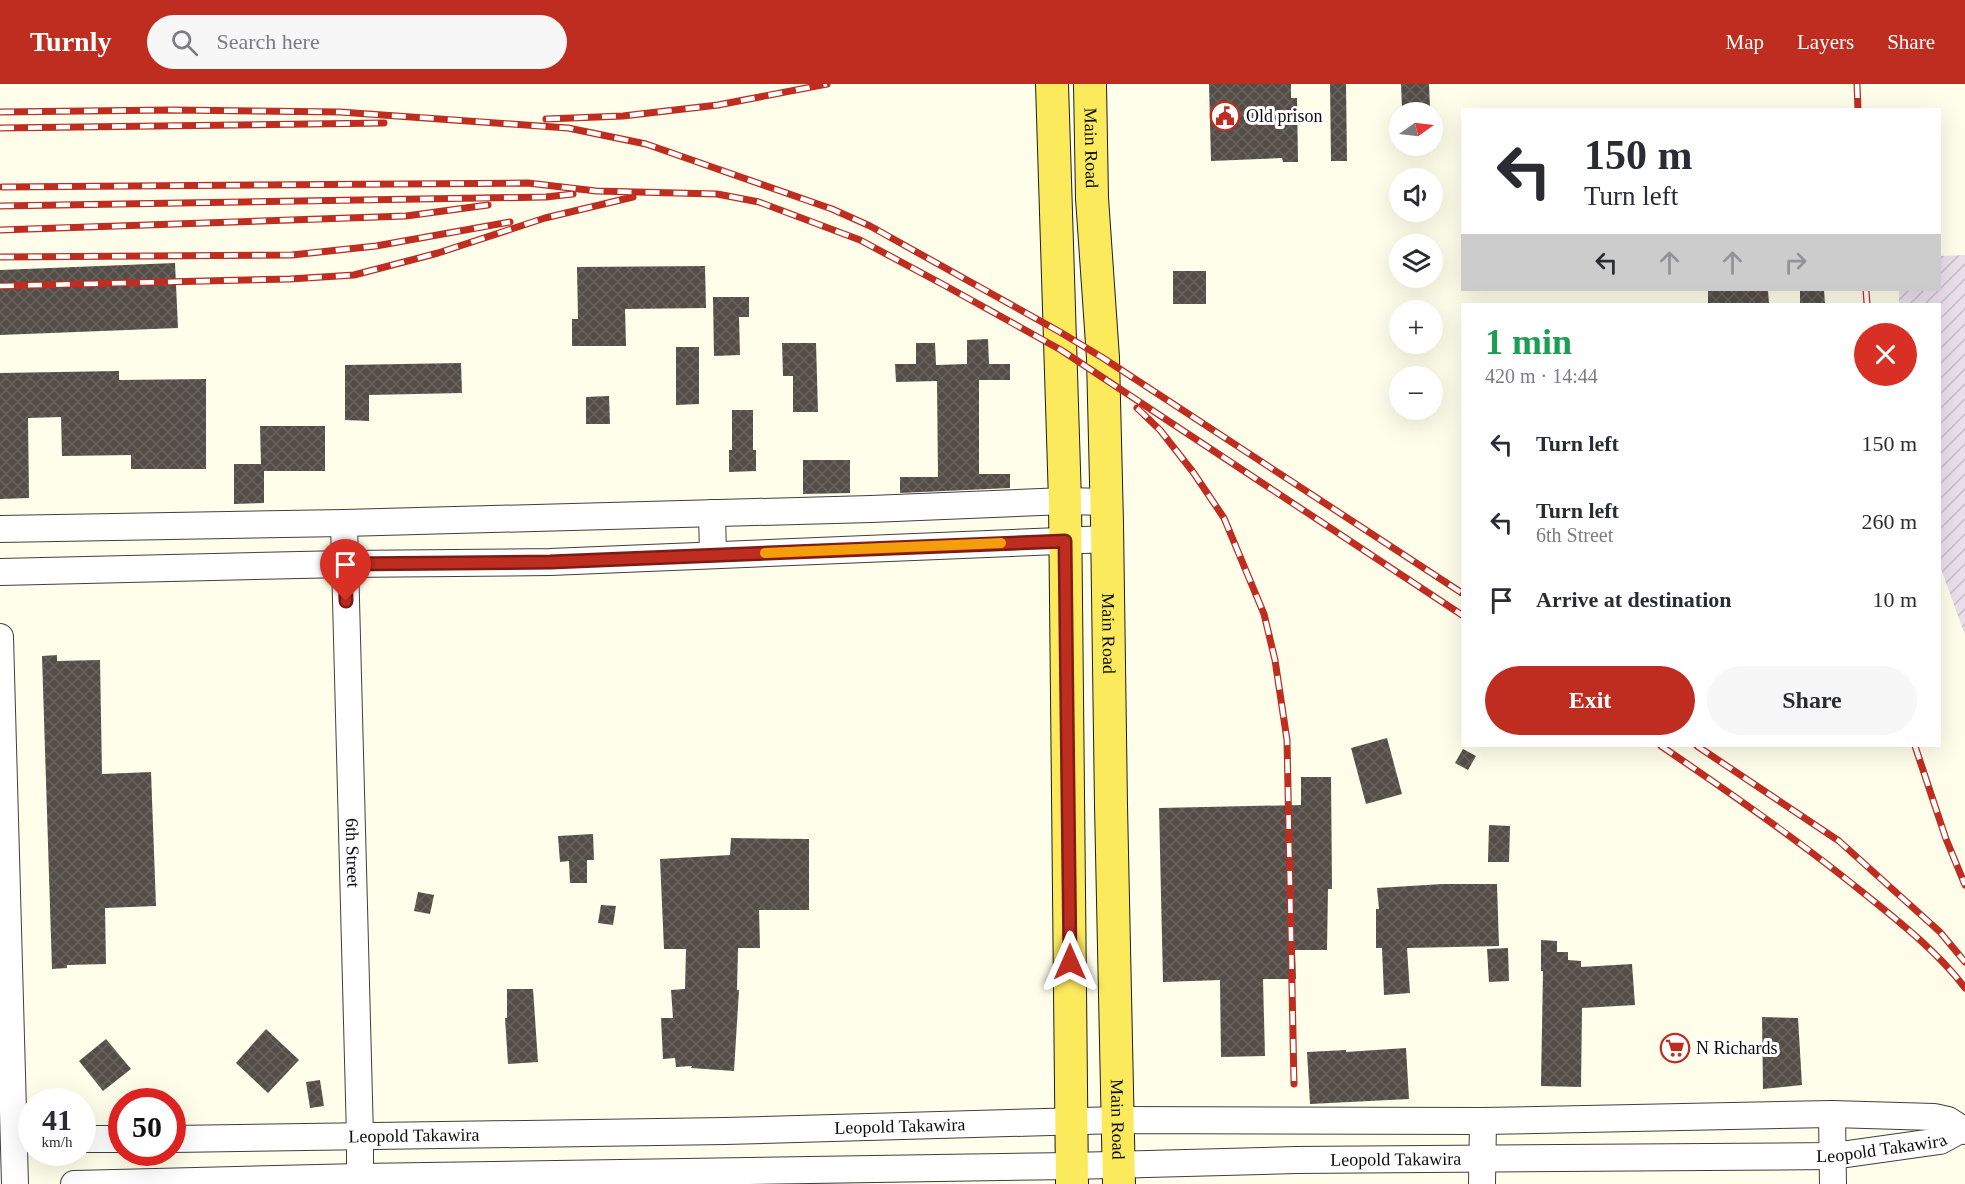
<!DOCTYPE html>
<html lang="en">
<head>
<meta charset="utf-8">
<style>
	body { margin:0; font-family:Georgia,serif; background:#f7f7f7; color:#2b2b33; height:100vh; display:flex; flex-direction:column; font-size:22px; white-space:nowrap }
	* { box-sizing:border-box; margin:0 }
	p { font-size:20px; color:#7c7c81 }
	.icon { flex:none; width:33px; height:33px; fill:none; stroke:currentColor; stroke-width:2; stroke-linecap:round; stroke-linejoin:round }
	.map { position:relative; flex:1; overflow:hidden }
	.side { position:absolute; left:1461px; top:219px; width:480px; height:444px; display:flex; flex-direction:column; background:#fff; border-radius:0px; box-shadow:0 6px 24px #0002 }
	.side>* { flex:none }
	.guide { position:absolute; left:1461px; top:24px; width:480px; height:183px; border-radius:0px; box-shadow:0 6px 24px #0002; background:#fff; color:#2b2b33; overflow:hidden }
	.needle { width:39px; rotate:76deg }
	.controls { position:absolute; left:1389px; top:18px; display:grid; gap:12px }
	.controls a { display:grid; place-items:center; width:54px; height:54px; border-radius:50%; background:#fff; box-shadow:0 6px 24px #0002; font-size:30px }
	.speed { position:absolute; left:18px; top:1004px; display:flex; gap:12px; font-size:30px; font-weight:700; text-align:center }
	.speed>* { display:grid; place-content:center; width:78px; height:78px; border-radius:50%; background:#fff; box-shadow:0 6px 24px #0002; line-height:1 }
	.speed small { font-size:15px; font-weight:400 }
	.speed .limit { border:9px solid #d22; background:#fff; color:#111 }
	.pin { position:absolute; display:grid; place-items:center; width:51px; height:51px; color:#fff; margin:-62px -26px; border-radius:50% 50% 50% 0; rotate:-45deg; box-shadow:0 0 6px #0007 }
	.pin .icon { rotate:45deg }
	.me { position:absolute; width:66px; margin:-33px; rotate:0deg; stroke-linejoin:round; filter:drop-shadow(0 0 4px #0008) }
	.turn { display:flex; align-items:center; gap:21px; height:126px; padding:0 24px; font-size:27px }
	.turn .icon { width:78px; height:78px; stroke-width:2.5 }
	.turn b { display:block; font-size:42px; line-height:51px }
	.lanes { display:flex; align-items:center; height:57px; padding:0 24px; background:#0003; justify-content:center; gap:30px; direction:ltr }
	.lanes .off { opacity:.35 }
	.round { display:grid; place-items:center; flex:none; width:63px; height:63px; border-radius:32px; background:#f7f7f7 }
	.summary { display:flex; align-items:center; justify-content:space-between; height:102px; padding:0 24px }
	h1 { font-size:36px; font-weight:800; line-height:45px; color:#1e9e55 }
	.cta { display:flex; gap:12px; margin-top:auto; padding:12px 24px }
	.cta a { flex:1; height:69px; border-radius:36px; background:#bf2d21; color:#fff; font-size:24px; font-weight:800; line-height:69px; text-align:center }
	.cta a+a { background:#f7f7f7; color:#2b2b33 }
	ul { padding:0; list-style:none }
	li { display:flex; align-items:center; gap:18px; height:78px; padding:0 24px }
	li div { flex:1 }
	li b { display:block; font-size:22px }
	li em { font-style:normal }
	header { display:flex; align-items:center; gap:36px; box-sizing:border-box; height:84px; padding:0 30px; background:#bf2d21; color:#fff }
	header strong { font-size:28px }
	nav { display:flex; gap:33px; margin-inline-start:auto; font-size:21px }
	.search { width:420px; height:54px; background:#f7f7f7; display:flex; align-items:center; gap:15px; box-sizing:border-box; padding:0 21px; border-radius:33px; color:#7c7c81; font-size:22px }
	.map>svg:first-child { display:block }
</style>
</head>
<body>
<header>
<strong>Turnly</strong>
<div class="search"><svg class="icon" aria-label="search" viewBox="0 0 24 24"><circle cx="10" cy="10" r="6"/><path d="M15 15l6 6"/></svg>Search here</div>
<nav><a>Map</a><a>Layers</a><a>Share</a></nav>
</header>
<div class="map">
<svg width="1965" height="1100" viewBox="0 0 1965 1100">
	<defs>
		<pattern id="industrial-furrows" width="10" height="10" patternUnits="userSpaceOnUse" patternTransform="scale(1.5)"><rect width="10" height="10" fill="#ebdfeb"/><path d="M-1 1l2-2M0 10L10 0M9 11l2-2" fill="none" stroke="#c8bec8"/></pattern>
		<pattern id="building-cross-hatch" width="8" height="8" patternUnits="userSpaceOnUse" patternTransform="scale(1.5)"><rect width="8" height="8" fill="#554e48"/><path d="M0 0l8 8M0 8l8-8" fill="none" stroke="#68635e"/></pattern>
	</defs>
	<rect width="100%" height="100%" fill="#fffeea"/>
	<path fill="url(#industrial-furrows)" d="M 1965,171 L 1965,551 L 1940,482 L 1940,220 L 1899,220 L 1899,206 L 1940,206 L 1940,172 Z"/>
	<g fill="url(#building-cross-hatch)">
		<path d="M 1209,0 L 1291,0 L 1291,14 L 1297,14 L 1298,78 L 1283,78 L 1282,74 L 1211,77 Z"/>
		<path d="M 1330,0 L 1346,0 L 1347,77 L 1331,77 Z"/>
		<path d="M 1401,0 L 1429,0 L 1430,24 L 1402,25 Z"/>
		<path d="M 175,179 L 178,244 L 0,251 L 0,186 Z"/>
		<path d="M 705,182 L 706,224 L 625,225 L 626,262 L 572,262 L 572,235 L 578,235 L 577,183 Z"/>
		<rect x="1173" y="187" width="33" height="33"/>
		<path d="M 1708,206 L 1768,206 L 1769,220 L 1708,220 Z"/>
		<path d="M 1800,206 L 1824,206 L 1825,220 L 1800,220 Z"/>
		<path d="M 713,213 L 749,213 L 749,233 L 739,233 L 740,271 L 714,272 Z"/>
		<path d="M 988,255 L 989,280 L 1010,280 L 1010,296 L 979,296 L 979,390 L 1010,390 L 1010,404 L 900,409 L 900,393 L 938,393 L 937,297 L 896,298 L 895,280 L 916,280 L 916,259 L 935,259 L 936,281 L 967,280 L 967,256 Z"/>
		<path d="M 782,259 L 816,259 L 818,328 L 793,328 L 793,292 L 783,292 Z"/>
		<path d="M 676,263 L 699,263 L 699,320 L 676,321 Z"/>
		<path d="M 461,279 L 462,309 L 369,311 L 369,337 L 345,336 L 345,281 Z"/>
		<path d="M 119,287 L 119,296 L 206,295 L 206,385 L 131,385 L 131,371 L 62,372 L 61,333 L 28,334 L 29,414 L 0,415 L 0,289 Z"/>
		<path d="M 609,312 L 610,340 L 586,340 L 586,313 Z"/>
		<path d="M 732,326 L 753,326 L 753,366 L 756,366 L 756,387 L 729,388 L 729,366 L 732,366 Z"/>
		<path d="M 260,342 L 325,342 L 325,387 L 264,387 L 264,419 L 234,420 L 234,380 L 261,380 Z"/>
		<path d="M 803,376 L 850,376 L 850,409 L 803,410 Z"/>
		<path d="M 57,571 L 57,577 L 100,576 L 102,690 L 151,688 L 156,822 L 105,824 L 106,880 L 67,881 L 67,884 L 52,885 L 42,572 Z"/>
		<path d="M 1387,654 L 1402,710 L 1366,720 L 1351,664 Z"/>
		<path d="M 1463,665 L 1476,672 L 1468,686 L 1455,679 Z"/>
		<path d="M 1301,693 L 1331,693 L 1332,805 L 1328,805 L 1327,866 L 1295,866 L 1296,895 L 1263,895 L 1265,972 L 1221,973 L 1220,896 L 1163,898 L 1159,724 L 1301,721 Z"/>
		<path d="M 1489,741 L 1510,742 L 1509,778 L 1488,778 Z"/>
		<path d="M 593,750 L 594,776 L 587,776 L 587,799 L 570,799 L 569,777 L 560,778 L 558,752 Z"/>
		<path d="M 731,754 L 809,755 L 809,826 L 759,826 L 760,864 L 738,864 L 737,906 L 739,906 L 734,987 L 691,984 L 692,982 L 676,983 L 675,974 L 663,975 L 661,934 L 673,934 L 671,906 L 685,905 L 686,865 L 664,865 L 660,775 L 730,771 Z"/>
		<path d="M 1443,800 L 1497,800 L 1499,862 L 1407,864 L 1410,909 L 1384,911 L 1382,864 L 1376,864 L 1376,825 L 1379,825 L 1377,804 Z"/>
		<path d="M 418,808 L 434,811 L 430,830 L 414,827 Z"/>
		<path d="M 601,821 L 616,822 L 613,841 L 598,839 Z"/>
		<path d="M 1541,856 L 1557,857 L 1557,868 L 1568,868 L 1568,876 L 1581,877 L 1581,883 L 1632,880 L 1635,921 L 1582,924 L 1581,1003 L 1541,1002 L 1543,887 L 1541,887 Z"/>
		<path d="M 1508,864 L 1509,897 L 1489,898 L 1487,865 Z"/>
		<path d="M 507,905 L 533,905 L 538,978 L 508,980 L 505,934 L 507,934 Z"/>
		<path d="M 1762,933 L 1798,934 L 1802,1001 L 1763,1005 Z"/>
		<path d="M 266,945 L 299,976 L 268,1009 L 236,979 Z"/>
		<path d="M 106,955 L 131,985 L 103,1007 L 79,977 Z"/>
		<path d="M 1406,964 L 1409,1015 L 1310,1020 L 1307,968 L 1346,966 L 1346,968 Z"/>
		<path d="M 320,996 L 324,1022 L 310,1024 L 306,998 Z"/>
	</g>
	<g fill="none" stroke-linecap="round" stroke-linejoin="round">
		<g stroke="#3f3f3f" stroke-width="28">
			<g id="minor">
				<path d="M 712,429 L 713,471"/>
				<path id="s1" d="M 344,439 L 360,1053 L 360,1100"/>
				<path d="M 0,445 L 344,439 L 871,425 L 1065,417 L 1107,418"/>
				<path d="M 0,488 L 345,480 L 550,478 L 1108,455"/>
				<path d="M 0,553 L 15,1100"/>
				<path d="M 1832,1030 L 1833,1100"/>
				<path d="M 82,1055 L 122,1055"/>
				<path id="s2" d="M 172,1055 L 725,1047 L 1119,1036 L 1483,1037 L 1832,1030 L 1934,1033 L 1948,1036 L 1965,1047"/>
				<path id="s3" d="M 74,1100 L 360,1093 L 1071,1082 L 1296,1076 L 1833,1072 L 1940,1057 L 1962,1045"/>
				<path d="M 1482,1100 L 1483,1037"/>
			</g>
		</g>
		<g stroke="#1d1d1d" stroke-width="34">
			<g id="major">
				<path d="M 1052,0 L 1065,417 L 1072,1100"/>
				<path id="s4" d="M 1090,0 L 1092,114 L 1103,274 L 1107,439 L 1111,721 L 1119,1100"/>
			</g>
		</g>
		<use href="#minor" stroke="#fff" stroke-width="26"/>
		<use href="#major" stroke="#fcea5d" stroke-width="32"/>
		<g stroke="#bf2d21" stroke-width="7">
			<g id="rail">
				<path d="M 1857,0 L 1858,26"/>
				<path d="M 0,28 L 171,26 L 340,28 L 568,44 L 646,60 L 832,125 L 870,142 L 1060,248 L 1103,274 L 1462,509"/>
				<path d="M 546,35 L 623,32 L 718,21 L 827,0"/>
				<path d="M 0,44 L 384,39"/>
				<path d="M 2,103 L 528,99 L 596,107 L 717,110 L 759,118 L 860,156 L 944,201 L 1061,266 L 1462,531"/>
				<path d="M 0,122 L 546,113 L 573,110"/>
				<path d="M 0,146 L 406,132 L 488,121"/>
				<path d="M 0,173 L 292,171 L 376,162 L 510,138"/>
				<path d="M 0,202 L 290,195 L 354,191 L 438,169 L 545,134 L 633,113"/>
				<path d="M 1866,206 L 1867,220"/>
				<path d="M 1137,324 L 1160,346 L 1193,388 L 1224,434 L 1264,530 L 1275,576 L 1287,656 L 1294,1000"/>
				<path d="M 1661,662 C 1729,708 1797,755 1861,807 C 1897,836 1937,867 1965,904"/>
				<path d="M 1697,662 L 1839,757 L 1940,848 L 1965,878"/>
				<path d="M 1915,662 L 1946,755 L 1965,801"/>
			</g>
		</g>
		<use href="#rail" stroke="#fff" stroke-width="4.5" stroke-dasharray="14" stroke-linecap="butt"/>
	</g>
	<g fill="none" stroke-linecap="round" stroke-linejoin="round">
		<g stroke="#7c1d15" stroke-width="15">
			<path id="route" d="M 346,517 L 345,480 L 550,478 L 1065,457 L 1070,878"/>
		</g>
		<use href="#route" stroke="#bf2d21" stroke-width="10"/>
		<path stroke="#f59e0b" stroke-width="10" d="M 765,469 L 1001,459"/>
	</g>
	<defs>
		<g id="civic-ring" transform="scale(1.5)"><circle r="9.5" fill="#fff" stroke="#bf2d21" stroke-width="1.5"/><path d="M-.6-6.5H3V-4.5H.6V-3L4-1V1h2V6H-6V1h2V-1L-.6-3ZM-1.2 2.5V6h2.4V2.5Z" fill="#bf2d21"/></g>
		<g id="supermarket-ring" transform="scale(1.5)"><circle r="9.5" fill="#fff" stroke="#bf2d21" stroke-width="1.5"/><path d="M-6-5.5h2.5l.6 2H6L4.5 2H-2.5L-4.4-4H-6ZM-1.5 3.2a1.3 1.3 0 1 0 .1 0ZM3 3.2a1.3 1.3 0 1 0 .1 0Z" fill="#bf2d21"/></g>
	</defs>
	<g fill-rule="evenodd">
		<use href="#civic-ring" x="1225" y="32"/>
		<use href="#supermarket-ring" x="1675" y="964"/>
	</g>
	<g text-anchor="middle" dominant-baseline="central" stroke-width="6" stroke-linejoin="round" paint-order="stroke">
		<g font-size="18" fill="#0c0c0c" stroke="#fff" text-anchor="start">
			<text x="1246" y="32">Old prison</text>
			<text x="1696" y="964">N Richards</text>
		</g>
		<g font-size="18" fill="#0c0c0c" stroke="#fff">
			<text stroke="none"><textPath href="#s4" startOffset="64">Main Road</textPath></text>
			<text stroke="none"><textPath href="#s4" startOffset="550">Main Road</textPath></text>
			<text stroke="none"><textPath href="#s1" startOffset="330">6th Street</textPath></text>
			<text stroke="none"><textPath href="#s4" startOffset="1036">Main Road</textPath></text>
			<text stroke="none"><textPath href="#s2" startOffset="728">Leopold Takawira</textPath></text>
			<text stroke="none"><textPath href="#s2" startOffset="242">Leopold Takawira</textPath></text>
			<text stroke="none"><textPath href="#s3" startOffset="1808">Leopold Takawira</textPath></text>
			<text stroke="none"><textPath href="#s3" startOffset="1322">Leopold Takawira</textPath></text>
		</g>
	</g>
</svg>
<div class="controls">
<a><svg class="needle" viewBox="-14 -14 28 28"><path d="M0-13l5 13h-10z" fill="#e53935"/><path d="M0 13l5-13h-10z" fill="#7c7c81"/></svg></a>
<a><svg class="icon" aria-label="sound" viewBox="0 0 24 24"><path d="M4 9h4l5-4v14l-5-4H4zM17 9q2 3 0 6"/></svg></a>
<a><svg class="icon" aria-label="layers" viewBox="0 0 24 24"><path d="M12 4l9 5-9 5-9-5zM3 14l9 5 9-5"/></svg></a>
<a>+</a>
<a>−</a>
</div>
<div class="speed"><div>41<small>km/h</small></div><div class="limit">50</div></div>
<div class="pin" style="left:346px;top:517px;background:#d93025"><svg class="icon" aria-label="arrive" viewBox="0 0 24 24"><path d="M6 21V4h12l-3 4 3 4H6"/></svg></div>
<svg class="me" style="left:1070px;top:878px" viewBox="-20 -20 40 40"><path d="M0-17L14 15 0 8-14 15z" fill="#bf2d21" stroke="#fff" stroke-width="4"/></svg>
<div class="guide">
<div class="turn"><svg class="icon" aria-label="left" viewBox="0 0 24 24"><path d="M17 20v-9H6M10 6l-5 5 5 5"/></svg><div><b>150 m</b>Turn left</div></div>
<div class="lanes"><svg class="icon" aria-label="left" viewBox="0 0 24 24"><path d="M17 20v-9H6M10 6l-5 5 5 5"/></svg><svg class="icon off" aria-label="ahead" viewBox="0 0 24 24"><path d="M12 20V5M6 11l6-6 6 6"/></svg><svg class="icon off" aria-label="ahead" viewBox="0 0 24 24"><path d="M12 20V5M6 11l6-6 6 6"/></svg><svg class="icon off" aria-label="right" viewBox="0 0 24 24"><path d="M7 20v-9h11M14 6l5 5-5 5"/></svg></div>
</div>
<section class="side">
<div class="summary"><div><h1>1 min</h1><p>420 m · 14:44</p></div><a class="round" style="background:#d93025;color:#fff"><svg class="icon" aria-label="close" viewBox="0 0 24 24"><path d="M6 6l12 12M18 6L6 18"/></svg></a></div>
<ul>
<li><svg class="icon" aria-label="left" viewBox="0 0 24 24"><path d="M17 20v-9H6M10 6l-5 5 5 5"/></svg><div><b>Turn left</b></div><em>150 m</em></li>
<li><svg class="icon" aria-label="left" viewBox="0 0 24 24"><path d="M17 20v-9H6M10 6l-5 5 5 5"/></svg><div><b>Turn left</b><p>6th Street</p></div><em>260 m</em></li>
<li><svg class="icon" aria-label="arrive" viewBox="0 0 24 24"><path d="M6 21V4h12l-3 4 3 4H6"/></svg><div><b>Arrive at destination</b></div><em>10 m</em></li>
</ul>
<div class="cta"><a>Exit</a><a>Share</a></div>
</section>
</div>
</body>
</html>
